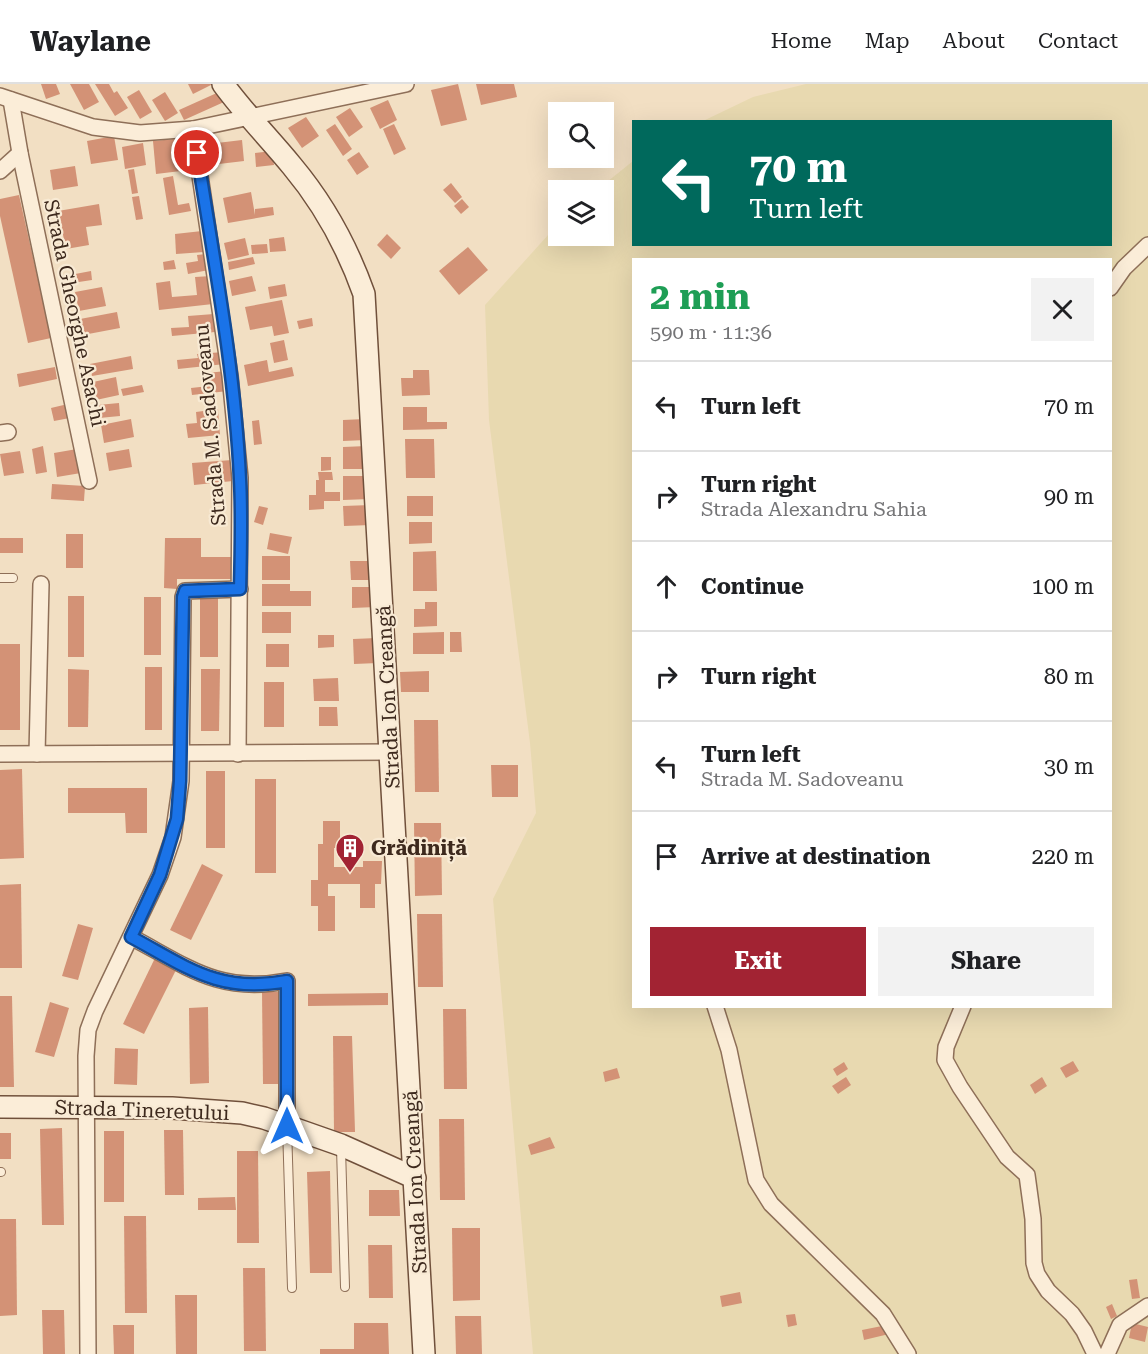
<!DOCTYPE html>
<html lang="en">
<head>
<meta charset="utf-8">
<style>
	body { margin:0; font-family:"Roboto Serif",serif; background:#f2f2f2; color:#202124; height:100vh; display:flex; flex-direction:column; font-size:22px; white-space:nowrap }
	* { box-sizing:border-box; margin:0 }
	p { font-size:20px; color:#757577 }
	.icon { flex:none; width:33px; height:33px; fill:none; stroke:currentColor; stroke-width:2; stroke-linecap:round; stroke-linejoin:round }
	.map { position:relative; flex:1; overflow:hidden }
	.details { position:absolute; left:632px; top:174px; width:480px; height:750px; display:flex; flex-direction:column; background:#fff; border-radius:0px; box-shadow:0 6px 24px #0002 }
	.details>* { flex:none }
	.hud { position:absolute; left:632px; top:36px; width:480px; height:126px; border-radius:0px; box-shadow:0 6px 24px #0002; background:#00695c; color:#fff; overflow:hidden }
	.fabs { position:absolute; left:548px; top:18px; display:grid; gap:12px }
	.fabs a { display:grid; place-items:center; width:66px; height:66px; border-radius:0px; background:#fff; box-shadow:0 6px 24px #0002; font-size:30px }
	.pin { position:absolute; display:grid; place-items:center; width:51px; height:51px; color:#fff; margin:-26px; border:3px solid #fff; border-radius:50%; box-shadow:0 2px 6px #0007 }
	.me { position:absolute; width:66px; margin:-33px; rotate:0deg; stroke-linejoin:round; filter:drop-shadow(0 0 4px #0008) }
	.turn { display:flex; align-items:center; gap:21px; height:126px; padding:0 18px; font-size:27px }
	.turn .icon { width:78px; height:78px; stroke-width:2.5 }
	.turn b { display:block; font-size:42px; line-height:51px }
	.round { display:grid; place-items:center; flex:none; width:63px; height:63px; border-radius:0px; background:#f2f2f2 }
	.summary { display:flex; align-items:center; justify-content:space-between; height:102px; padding:0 18px }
	h1 { font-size:36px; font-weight:700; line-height:45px; color:#1e9e55 }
	.primary-button { display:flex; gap:12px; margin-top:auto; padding:12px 18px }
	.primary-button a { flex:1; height:69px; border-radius:0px; background:#a22333; color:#fff; font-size:24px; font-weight:700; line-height:69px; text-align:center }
	.primary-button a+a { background:#f2f2f2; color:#202124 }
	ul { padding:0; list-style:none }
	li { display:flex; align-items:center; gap:18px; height:90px; padding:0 18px; border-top:2px solid #e0e0e0 }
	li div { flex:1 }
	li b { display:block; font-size:22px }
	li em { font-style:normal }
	header { display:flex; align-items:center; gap:36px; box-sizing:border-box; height:84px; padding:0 30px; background:#fff; border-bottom:2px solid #e0e0e0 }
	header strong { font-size:28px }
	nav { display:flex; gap:33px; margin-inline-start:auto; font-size:21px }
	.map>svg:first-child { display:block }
</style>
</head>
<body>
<header>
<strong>Waylane</strong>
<nav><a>Home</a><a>Map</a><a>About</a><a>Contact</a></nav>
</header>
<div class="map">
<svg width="1148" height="1270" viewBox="0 0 1148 1270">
	<rect width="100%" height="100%" fill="#f2dfc3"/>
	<path fill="#e8d9b0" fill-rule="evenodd" d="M 806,0 L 1148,0 L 1148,1270 L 533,1270 L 493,815 L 536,729 L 530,659 L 489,336 L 485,221 L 558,140 L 558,152 L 603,152 L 603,106 L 597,106 L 633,77 L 633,160 L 1110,160 L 1110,38 L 703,37 L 753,13 ZM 633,176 L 1110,176 L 1110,922 L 633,922 Z"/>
	<g fill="#d39276">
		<path d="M 41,0 L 56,0 L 60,10 L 46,15 Z"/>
		<path d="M 70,0 L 89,0 L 99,18 L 84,26 Z"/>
		<path d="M 95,0 L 109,0 L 114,9 L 117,7 L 128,24 L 115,32 Z"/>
		<path d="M 188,0 L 213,0 L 193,10 Z"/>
		<path d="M 458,0 L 467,36 L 441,42 L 431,6 Z"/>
		<path d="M 476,0 L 514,0 L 517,13 L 481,21 Z"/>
		<path d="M 139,6 L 152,28 L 140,35 L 127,13 Z"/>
		<path d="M 165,8 L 178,29 L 165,37 L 152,16 Z"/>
		<path d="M 219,8 L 224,18 L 184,36 L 179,26 Z"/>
		<path d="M 388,16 L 397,36 L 380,45 L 370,24 Z"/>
		<path d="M 350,24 L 363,43 L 349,53 L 336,33 Z"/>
		<path d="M 306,33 L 319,52 L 302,64 L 288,44 Z"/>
		<path d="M 335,40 L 352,65 L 343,72 L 326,46 Z"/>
		<path d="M 394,40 L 406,65 L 394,71 L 383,45 Z"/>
		<path d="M 114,52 L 118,76 L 91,80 L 87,57 Z"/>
		<path d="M 186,54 L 189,86 L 156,90 L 153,57 Z"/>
		<path d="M 242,56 L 244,77 L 219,80 L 217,59 Z"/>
		<path d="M 143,59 L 146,81 L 125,85 L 122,63 Z"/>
		<path d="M 272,67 L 274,81 L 256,83 L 255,69 Z"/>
		<path d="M 359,68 L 369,83 L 357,91 L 347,76 Z"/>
		<path d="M 75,82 L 78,102 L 53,106 L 50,86 Z"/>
		<path d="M 134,85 L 138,109 L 132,110 L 128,86 Z"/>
		<path d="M 173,92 L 178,121 L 189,119 L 191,127 L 169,131 L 163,94 Z"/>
		<path d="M 451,99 L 462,113 L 455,119 L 443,106 Z"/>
		<path d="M 251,108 L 255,131 L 255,125 L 273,123 L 274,131 L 228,139 L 223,114 Z"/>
		<path d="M 19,111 L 51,254 L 28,259 L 0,132 L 0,115 Z"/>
		<path d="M 139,112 L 143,135 L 136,136 L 132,113 Z"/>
		<path d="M 462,115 L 469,123 L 461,130 L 454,122 Z"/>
		<path d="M 99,120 L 102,141 L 86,143 L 89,161 L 66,165 L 58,127 Z"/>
		<path d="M 202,147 L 204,168 L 176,170 L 175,150 Z"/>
		<path d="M 387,150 L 401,164 L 391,175 L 377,161 Z"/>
		<path d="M 284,153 L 286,167 L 270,168 L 269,155 Z"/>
		<path d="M 245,154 L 249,171 L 228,176 L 224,159 Z"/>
		<path d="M 267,160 L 268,169 L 252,170 L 251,161 Z"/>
		<path d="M 468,163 L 488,186 L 459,211 L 439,187 Z"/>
		<path d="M 206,170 L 209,186 L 188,190 L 186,179 L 198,177 L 197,171 Z"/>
		<path d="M 253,173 L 255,180 L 229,186 L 228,178 Z"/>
		<path d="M 174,176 L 176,185 L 164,186 L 163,178 Z"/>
		<path d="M 91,187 L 92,196 L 72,199 L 70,191 Z"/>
		<path d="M 211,192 L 213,220 L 159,226 L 156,199 L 170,197 L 172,213 L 197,211 L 195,193 Z"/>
		<path d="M 252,192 L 256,207 L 232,212 L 229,197 Z"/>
		<path d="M 285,200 L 287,212 L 270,215 L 268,203 Z"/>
		<path d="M 102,203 L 106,222 L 79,227 L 75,208 Z"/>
		<path d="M 282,216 L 289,249 L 274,252 L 272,242 L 250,246 L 245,223 Z"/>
		<path d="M 117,228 L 120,244 L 83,251 L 80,235 Z"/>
		<path d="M 214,230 L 215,248 L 172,252 L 171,244 L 189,243 L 188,232 Z"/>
		<path d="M 312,234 L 313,242 L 299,245 L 297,237 Z"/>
		<path d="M 284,256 L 288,276 L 274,279 L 270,259 Z"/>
		<path d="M 224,268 L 225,280 L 178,285 L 177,276 L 198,274 L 197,270 Z"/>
		<path d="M 131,272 L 133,285 L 92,292 L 90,280 Z"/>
		<path d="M 267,276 L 269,288 L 292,283 L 294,292 L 248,302 L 244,281 Z"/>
		<path d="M 55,283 L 57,295 L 19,303 L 17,290 Z"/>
		<path d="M 413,286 L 429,286 L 430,311 L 402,312 L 401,294 L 413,294 Z"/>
		<path d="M 226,287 L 228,307 L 192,311 L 191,304 L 209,302 L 207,289 Z"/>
		<path d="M 116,293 L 119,311 L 96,316 L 93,298 Z"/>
		<path d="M 142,301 L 144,308 L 123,312 L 121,305 Z"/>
		<path d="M 72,319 L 75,333 L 54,337 L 51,324 Z"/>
		<path d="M 119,319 L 120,332 L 99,334 L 98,321 Z"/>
		<path d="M 403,323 L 427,323 L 427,338 L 447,338 L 447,345 L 403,346 Z"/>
		<path d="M 218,325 L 220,351 L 188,354 L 186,340 L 197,339 L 196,328 Z"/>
		<path d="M 131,335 L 134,353 L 104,359 L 101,341 Z"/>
		<path d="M 365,335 L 366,356 L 343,357 L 343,336 Z"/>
		<path d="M 259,336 L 262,360 L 254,361 L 252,337 Z"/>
		<path d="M 405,355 L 434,355 L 435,394 L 406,394 Z"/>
		<path d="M 43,362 L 47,388 L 36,390 L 32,365 Z"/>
		<path d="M 367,362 L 368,385 L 343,385 L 343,363 Z"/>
		<path d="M 77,365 L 81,389 L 57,393 L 54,369 Z"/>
		<path d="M 129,365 L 132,383 L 109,387 L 106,369 Z"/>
		<path d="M 20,367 L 24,389 L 4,392 L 0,370 Z"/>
		<path d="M 321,373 L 331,373 L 331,386 L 321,387 Z"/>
		<path d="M 232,376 L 233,397 L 194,401 L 192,379 Z"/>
		<path d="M 318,388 L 332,388 L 333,396 L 325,396 L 325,408 L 340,408 L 340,417 L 324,417 L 324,425 L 309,426 L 309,411 L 316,411 L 316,396 L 319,396 Z"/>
		<path d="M 343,392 L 370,392 L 370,415 L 343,416 Z"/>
		<path d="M 52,400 L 85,402 L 84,417 L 51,415 Z"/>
		<rect x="407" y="412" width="26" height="20"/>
		<path d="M 371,421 L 371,441 L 344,442 L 343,422 Z"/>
		<path d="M 259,422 L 268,424 L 263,441 L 254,438 Z"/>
		<path d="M 409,438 L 432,438 L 432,459 L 409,460 Z"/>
		<path d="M 270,449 L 292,453 L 288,470 L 267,465 Z"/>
		<rect x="66" y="450" width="17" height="34"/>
		<rect x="0" y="454" width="23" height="15"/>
		<path d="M 165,454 L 201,454 L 201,473 L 238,473 L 238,495 L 177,495 L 177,505 L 164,504 Z"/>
		<path d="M 436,467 L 437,507 L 413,507 L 413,468 Z"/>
		<rect x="262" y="472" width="28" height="24"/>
		<path d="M 350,477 L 374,477 L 375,496 L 351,496 Z"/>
		<path d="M 262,500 L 290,500 L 290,507 L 311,507 L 311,522 L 262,522 Z"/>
		<path d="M 352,503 L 375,503 L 376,523 L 352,524 Z"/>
		<rect x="200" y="511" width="18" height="62"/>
		<rect x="68" y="512" width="16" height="61"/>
		<rect x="144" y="513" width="17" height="58"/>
		<path d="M 425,518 L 437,518 L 437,542 L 414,543 L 414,525 L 425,525 Z"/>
		<rect x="262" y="528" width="29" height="21"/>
		<path d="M 444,548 L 444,570 L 413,570 L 413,549 Z"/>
		<path d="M 450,548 L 461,548 L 462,568 L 450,568 Z"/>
		<path d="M 318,551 L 334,551 L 334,563 L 318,564 Z"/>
		<path d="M 377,554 L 378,579 L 354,580 L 353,555 Z"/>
		<rect x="0" y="560" width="20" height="86"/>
		<rect x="266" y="560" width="23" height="23"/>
		<rect x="145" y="583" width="17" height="63"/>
		<path d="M 68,585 L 89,586 L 88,643 L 68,643 Z"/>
		<path d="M 201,585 L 220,585 L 219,647 L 201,647 Z"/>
		<path d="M 429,587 L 429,608 L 401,608 L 400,588 Z"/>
		<path d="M 338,594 L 339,617 L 314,617 L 313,595 Z"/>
		<rect x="264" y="598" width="20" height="45"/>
		<path d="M 319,623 L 337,623 L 338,642 L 319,642 Z"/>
		<path d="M 414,636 L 438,636 L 439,708 L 415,708 Z"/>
		<path d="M 491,681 L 518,681 L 518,713 L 492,713 Z"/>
		<path d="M 22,685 L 24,774 L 0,775 L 0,686 Z"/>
		<rect x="206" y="687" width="19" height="77"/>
		<rect x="255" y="695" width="21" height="94"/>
		<path d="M 68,704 L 147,704 L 147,749 L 126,749 L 125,729 L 68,729 Z"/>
		<path d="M 323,737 L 340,737 L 340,764 L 334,764 L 334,783 L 363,783 L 363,777 L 382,777 L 381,800 L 375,800 L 375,824 L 360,824 L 360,800 L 328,800 L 328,812 L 335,812 L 335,847 L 318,847 L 318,822 L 311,822 L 311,796 L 318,796 L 318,760 L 323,760 Z"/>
		<path d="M 414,739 L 441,739 L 442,811 L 415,812 Z"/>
		<path d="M 202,780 L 223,791 L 191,856 L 170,846 Z"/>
		<path d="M 21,800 L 22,884 L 0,884 L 0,801 Z"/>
		<path d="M 417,830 L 442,830 L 443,903 L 418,903 Z"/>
		<path d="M 78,840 L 93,844 L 78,896 L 62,892 Z"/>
		<path d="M 155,874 L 177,884 L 144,950 L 123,940 Z"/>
		<path d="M 262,908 L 282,908 L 283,1000 L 263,1000 Z"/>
		<path d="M 388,909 L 388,921 L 308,922 L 308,910 Z"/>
		<path d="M 0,912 L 12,912 L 14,1003 L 0,1003 Z"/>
		<path d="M 50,918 L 69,924 L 54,973 L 35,968 Z"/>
		<path d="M 208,923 L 209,999 L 190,1000 L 189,924 Z"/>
		<path d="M 443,925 L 466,925 L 467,1005 L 444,1005 Z"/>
		<path d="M 333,952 L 352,952 L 355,1048 L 334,1048 Z"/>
		<path d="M 115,964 L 138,965 L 137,1001 L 114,1000 Z"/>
		<path d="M 1073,977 L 1079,987 L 1066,994 L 1060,984 Z"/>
		<path d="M 844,978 L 848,985 L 837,992 L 833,985 Z"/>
		<path d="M 617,984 L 620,994 L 605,998 L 603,988 Z"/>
		<path d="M 846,993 L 851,1001 L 838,1010 L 832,1002 Z"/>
		<path d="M 1042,993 L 1047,1002 L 1035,1010 L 1030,1001 Z"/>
		<path d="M 439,1035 L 464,1035 L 465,1116 L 440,1116 Z"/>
		<path d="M 62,1044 L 64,1141 L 42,1141 L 40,1045 Z"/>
		<path d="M 164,1046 L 183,1046 L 184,1111 L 165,1111 Z"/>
		<rect x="104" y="1047" width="20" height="71"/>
		<rect x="0" y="1049" width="11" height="26"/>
		<path d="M 550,1053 L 555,1064 L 531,1071 L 528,1061 Z"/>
		<path d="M 237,1067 L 258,1067 L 259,1159 L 237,1159 Z"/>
		<path d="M 330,1087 L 332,1189 L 310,1189 L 307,1088 Z"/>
		<path d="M 369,1106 L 399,1106 L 400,1132 L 369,1132 Z"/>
		<path d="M 235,1113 L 236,1126 L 198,1126 L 198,1114 Z"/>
		<path d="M 124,1132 L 146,1132 L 147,1229 L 125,1229 Z"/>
		<path d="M 0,1135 L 16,1135 L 17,1231 L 0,1232 Z"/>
		<path d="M 452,1144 L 480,1144 L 480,1216 L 453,1217 Z"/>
		<path d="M 368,1161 L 392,1161 L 393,1214 L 369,1214 Z"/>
		<path d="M 243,1184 L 265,1184 L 266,1267 L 244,1267 Z"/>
		<path d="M 1137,1195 L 1140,1214 L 1132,1215 L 1129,1196 Z"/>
		<path d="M 740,1208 L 742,1219 L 722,1223 L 720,1212 Z"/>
		<path d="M 175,1211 L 197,1211 L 197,1270 L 176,1270 Z"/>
		<path d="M 1112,1220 L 1117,1232 L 1111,1235 L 1106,1223 Z"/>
		<path d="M 42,1226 L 64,1226 L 65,1270 L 43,1270 Z"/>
		<path d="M 795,1230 L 797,1241 L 788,1243 L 786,1231 Z"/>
		<path d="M 455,1232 L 481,1232 L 482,1270 L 456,1270 Z"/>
		<path d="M 354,1239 L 388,1239 L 389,1270 L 320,1270 L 320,1265 L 354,1265 Z"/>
		<path d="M 1132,1239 L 1148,1243 L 1145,1258 L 1129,1254 Z"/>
		<path d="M 113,1241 L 134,1241 L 134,1270 L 114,1270 Z"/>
		<path d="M 887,1241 L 889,1250 L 864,1256 L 862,1246 Z"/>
	</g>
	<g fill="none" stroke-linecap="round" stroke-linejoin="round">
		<g stroke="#8e6f58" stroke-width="10">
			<g id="lane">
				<path d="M 0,494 L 13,494"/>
				<path d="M 287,1043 L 292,1204"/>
				<path d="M 341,1064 L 345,1203"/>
				<path d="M 0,1088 L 1,1088"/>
			</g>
		</g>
		<g stroke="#8e6f58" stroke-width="18">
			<g id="street">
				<path d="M 0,12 L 93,43 L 140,49 L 193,45 L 406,0"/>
				<path d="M 11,16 L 20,69 L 89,397"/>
				<path d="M 193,45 L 230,292 L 240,394 L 238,670"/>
				<path d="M 0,87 L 20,69"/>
				<path d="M 1110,204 L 1124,184 L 1148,161"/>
				<path d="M 0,349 L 8,348"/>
				<path d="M 0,670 L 391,668"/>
				<path d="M 37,670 L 41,500"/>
				<path d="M 131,853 C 188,883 219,910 287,897 L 287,1042"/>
				<path d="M 715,922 L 729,966 L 756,1096 L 771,1120 L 883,1230 L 908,1270"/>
				<path d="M 963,922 L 946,963 L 945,976 L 960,1003 L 1007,1073 L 1027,1091 L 1033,1135 L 1034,1179 L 1037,1190 L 1048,1207 L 1072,1230 L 1084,1247 L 1095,1270"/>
				<path d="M 88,1270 L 86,972 L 88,946 L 95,927 L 160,791 L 173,753 L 181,697 L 183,513 L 185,507 L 240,505"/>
				<path d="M 1107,1270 L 1120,1241 L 1148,1222"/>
			</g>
		</g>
		<g stroke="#70503b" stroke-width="24">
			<g id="secondary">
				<path d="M 223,0 C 245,30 269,54 292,82 C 323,119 348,165 364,210 L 424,1270"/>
				<path d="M 0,1023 L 172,1024 L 242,1029 L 264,1034 L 341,1061 L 415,1094"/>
			</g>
		</g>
		<use href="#lane" stroke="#fbedd8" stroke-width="8"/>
		<use href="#street" stroke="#fbedd8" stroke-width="15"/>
		<use href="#secondary" stroke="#fbedd8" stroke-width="21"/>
	</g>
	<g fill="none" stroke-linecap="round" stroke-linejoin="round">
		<g stroke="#114b97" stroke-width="15">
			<path id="route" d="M 197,69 C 214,177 235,286 240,395 C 242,432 241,469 240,505 L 185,507 L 183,513 L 180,697 L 177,735 L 160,791 L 131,853 C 187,883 219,910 287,897 L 287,1042"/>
		</g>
		<use href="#route" stroke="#1a73e8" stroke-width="10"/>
	</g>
	<defs>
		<g id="building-pin" transform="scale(1.5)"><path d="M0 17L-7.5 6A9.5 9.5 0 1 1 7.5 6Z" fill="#a22333" stroke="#f8ead4"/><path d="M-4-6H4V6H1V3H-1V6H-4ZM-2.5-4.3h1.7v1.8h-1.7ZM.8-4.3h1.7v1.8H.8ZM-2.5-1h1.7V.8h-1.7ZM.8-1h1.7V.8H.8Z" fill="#fff"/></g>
	</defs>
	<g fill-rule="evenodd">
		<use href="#building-pin" x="350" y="764"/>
	</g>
	<g text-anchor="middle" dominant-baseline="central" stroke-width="4.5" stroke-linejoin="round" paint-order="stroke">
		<g font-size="20" fill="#3d291d" stroke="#f8ead4">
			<text transform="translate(75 229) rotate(78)">Strada Gheorghe Asachi</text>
			<text transform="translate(210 341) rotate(-95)">Strada M. Sadoveanu</text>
			<text transform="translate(388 613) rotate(-93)">Strada Ion Creangă</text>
			<text transform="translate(142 1026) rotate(2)">Strada Tineretului</text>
			<text transform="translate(415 1098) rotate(-93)">Strada Ion Creangă</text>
		</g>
		<g font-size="20" font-weight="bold" fill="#3d291d" stroke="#f8ead4" text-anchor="start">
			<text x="371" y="764">Grădiniță</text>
		</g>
	</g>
</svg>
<div class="fabs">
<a><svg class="icon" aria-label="search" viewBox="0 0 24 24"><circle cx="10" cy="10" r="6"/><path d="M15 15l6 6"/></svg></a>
<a><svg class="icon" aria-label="layers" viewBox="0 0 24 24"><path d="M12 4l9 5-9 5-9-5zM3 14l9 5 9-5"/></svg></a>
</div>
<div class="pin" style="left:197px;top:69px;background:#d93025"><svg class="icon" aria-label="arrive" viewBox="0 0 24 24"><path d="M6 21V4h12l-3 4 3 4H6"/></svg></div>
<svg class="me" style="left:287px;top:1042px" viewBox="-20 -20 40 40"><path d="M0-17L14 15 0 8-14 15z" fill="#1a73e8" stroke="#fff" stroke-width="4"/></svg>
<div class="hud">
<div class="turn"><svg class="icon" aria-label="left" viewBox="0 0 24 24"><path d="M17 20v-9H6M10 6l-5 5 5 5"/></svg><div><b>70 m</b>Turn left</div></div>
</div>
<section class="details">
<div class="summary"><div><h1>2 min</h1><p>590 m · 11:36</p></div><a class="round"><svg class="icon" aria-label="close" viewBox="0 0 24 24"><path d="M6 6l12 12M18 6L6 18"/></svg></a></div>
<ul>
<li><svg class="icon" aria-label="left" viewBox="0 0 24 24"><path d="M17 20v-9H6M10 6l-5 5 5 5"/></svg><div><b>Turn left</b></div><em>70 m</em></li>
<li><svg class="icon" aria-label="right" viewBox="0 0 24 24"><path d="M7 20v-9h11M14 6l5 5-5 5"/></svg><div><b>Turn right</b><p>Strada Alexandru Sahia</p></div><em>90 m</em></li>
<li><svg class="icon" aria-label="ahead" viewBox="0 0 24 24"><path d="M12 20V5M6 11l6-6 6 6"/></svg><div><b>Continue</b></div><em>100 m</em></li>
<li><svg class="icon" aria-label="right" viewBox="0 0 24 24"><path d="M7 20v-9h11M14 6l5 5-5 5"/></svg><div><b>Turn right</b></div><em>80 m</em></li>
<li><svg class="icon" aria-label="left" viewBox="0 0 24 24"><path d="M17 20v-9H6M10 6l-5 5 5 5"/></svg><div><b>Turn left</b><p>Strada M. Sadoveanu</p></div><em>30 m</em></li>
<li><svg class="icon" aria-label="arrive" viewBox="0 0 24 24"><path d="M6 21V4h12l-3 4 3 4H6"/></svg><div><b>Arrive at destination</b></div><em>220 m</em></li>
</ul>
<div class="primary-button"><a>Exit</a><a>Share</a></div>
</section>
</div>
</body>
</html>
